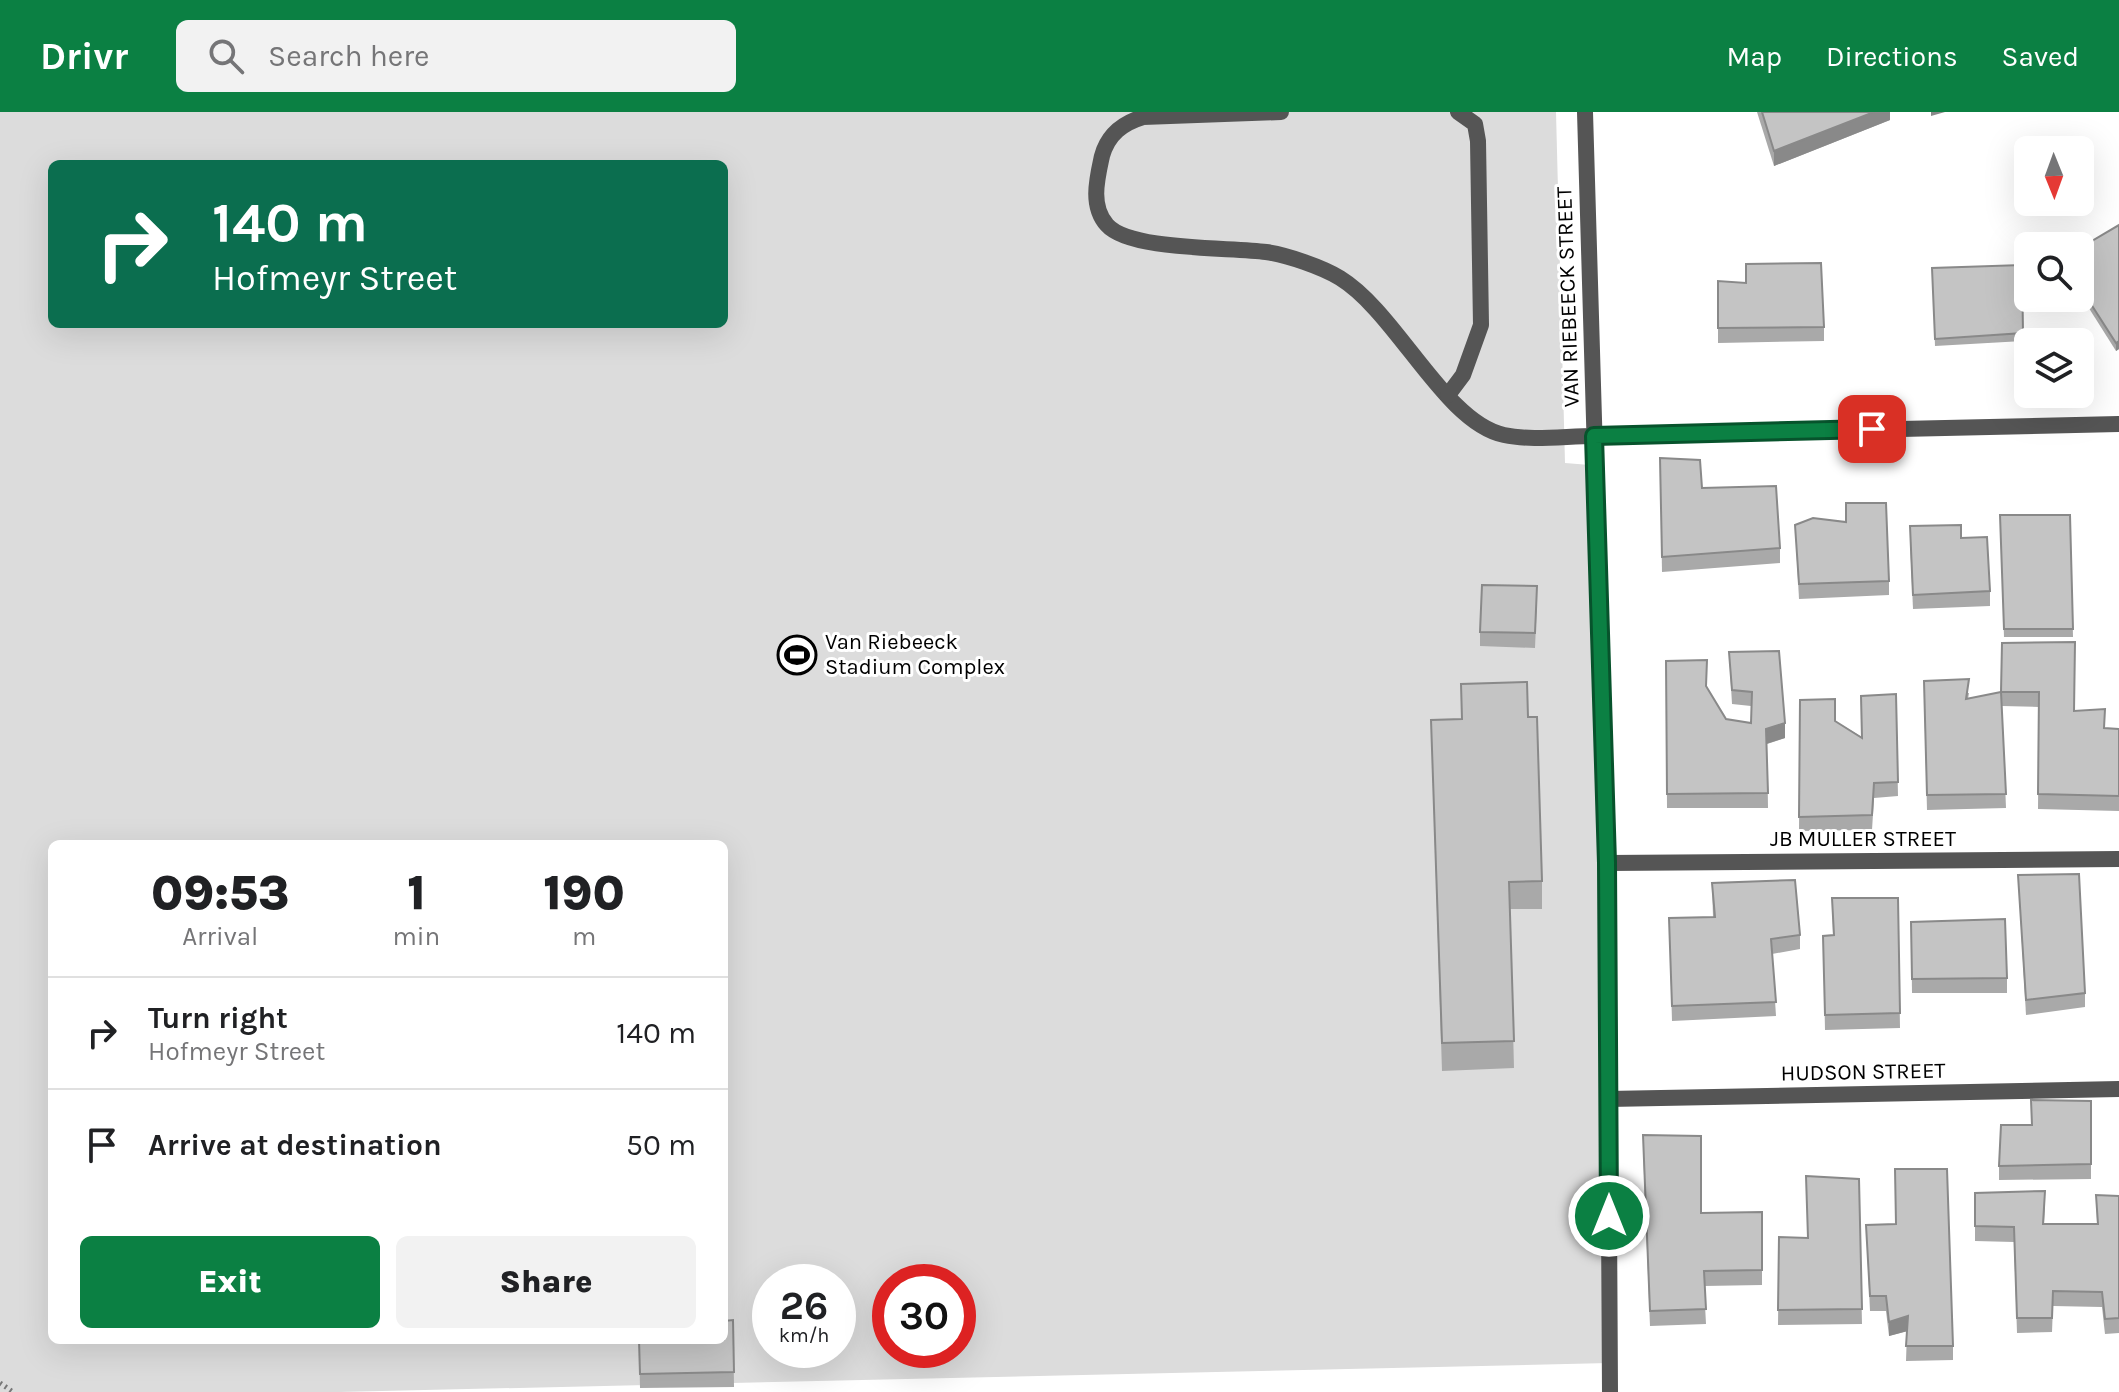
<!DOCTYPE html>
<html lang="en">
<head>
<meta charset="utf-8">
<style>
	body { margin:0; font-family:Karla,sans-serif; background:#f2f2f2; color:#202124; height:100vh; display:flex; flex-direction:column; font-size:30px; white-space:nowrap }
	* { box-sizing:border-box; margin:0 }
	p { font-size:26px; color:#757577 }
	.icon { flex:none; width:44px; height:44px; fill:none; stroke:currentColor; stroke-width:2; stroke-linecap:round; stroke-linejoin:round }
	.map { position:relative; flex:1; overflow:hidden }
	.side { position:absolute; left:48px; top:728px; width:680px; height:504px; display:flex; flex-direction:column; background:#fff; border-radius:12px; box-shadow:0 8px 32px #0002 }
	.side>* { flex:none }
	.banner { position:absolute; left:48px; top:48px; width:680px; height:168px; border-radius:12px; box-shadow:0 8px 32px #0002; background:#0b6e4f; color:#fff; overflow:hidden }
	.needle { width:52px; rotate:179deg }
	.fabs { position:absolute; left:2014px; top:24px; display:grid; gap:16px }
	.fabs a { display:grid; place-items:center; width:80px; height:80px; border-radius:12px; background:#fff; box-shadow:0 8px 32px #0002; font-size:40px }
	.speed { position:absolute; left:752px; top:1152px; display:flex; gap:16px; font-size:40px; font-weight:700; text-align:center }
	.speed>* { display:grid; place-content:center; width:104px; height:104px; border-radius:50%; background:#fff; box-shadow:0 8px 32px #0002; line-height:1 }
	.speed small { font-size:20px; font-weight:400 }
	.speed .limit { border:12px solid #d22; background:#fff; color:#111 }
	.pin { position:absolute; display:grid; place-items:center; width:68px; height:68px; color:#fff; margin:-34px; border-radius:16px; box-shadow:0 4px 12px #0006 }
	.me { position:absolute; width:88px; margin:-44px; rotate:0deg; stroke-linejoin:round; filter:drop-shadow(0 0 6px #0008) }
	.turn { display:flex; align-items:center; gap:28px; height:168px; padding:0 32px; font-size:36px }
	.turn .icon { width:104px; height:104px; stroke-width:2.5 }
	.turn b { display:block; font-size:56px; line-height:68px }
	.eta { display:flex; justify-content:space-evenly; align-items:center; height:136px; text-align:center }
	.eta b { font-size:48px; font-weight:800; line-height:56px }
	.cta { display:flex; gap:16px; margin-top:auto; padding:16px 32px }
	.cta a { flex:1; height:92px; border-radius:12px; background:#0b8043; color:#fff; font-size:32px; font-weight:800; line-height:92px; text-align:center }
	.cta a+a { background:#f2f2f2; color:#202124 }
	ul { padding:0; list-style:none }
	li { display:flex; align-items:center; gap:24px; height:112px; padding:0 32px; border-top:2px solid #e0e0e0 }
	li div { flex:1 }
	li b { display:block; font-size:30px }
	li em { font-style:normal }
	header { display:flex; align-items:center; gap:48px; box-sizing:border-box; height:112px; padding:0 40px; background:#0b8043; color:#fff }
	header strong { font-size:38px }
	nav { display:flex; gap:44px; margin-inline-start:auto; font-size:28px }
	.search { width:560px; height:72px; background:#f2f2f2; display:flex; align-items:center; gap:20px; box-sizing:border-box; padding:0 28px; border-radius:12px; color:#757577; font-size:30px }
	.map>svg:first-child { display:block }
</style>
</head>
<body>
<header>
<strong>Drivr</strong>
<div class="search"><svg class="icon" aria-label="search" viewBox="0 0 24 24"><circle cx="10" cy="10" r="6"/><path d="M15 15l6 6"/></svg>Search here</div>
<nav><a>Map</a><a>Directions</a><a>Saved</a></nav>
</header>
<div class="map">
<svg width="2119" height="1280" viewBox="0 0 2119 1280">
	<rect width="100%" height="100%" fill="#fff"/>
	<path fill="#dcdcdc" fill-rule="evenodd" d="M 0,0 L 1556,0 L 1565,351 L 1590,353 L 1609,1251 L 339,1280 L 0,1280 ZM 52,52 L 724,52 L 724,212 L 52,212 ZM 52,732 L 724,732 L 724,1228 L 52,1228 ZM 770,1170 L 838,1170 L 838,1238 L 770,1238 ZM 890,1170 L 958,1170 L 958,1238 L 890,1238 Z"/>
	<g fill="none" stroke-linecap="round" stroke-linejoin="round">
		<path stroke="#777" stroke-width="5" stroke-dasharray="2 4" stroke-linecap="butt" d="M 0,1271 L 13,1280"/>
		<g stroke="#555" stroke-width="16">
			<path d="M 1281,0 L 1143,5 C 1123,11 1108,22 1102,44 C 1097,67 1090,94 1107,113 C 1130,139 1230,135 1266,140 C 1287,143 1322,155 1340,166 C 1397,201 1445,311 1504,323 C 1531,329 1566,324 1594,324"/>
			<path d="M 1448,283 L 1463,263 L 1481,213 L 1478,29 L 1475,12 L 1458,0"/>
		</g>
		<g stroke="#555" stroke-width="16">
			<path d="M 1585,0 L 1607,751 L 1610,1280"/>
			<path d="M 1594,324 L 2119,312"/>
			<path d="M 1607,751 L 2119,747"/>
			<path d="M 1608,987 L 2119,977"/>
		</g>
	</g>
	<g fill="#a9a9a9">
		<path d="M 1757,0 L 1890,0 L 1890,8 L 1774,54 Z"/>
		<path d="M 2119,113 L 2119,237 L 2116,239 L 2080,182 L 2080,136 Z"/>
		<path d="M 2022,153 L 2023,229 L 1935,234 L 1932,156 Z"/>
		<path d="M 1718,169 L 1824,215 L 1824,229 L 1718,231 Z"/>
		<path d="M 1660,346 L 1702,376 L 1780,436 L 1780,451 L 1662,460 Z"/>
		<path d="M 2000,403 L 2070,403 L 2073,525 L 2004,525 Z"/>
		<path d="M 1795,413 L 1889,469 L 1889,483 L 1799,487 Z"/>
		<path d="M 1961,426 L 1990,479 L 1990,494 L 1913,497 L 1910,429 Z"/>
		<path d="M 1537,489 L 1535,536 L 1480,534 L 1480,520 Z"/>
		<path d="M 2002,531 L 2074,599 L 2105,616 L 2119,617 L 2119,699 L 2038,697 L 2039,595 L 2002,594 L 2006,696 L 1927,698 L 1924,583 L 1969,581 L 1968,587 L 2001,580 Z"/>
		<path d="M 1729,540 L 1785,626 L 1767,632 L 1768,696 L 1667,696 L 1666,549 L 1706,575 L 1726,607 L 1751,611 L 1751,594 L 1732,592 Z"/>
		<path d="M 1461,572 L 1528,605 L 1542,769 L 1542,797 L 1510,797 L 1514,956 L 1442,959 L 1431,608 L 1461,607 Z"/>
		<path d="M 1896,582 L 1898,684 L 1874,686 L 1872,718 L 1799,719 L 1800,588 L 1862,625 Z"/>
		<path d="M 2018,763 L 2085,881 L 2085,895 L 2026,903 Z"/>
		<path d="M 1712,771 L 1800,823 L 1800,837 L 1772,842 L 1776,904 L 1672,909 L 1669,806 L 1713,805 Z"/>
		<path d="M 1832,786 L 1898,786 L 1900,916 L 1825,918 L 1823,824 L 1833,823 Z"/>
		<path d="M 1911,810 L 2007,866 L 2007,881 L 1912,881 Z"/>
		<path d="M 2091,989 L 2091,1067 L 1999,1068 L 1999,1054 L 2032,1013 Z"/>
		<path d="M 1643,1038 L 1701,1101 L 1762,1100 L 1762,1173 L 1704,1174 L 1706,1212 L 1650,1214 Z"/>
		<path d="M 1806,1064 L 1859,1067 L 1862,1212 L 1778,1213 L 1779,1125 L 1808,1126 Z"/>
		<path d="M 1975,1081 L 2045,1094 L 2044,1112 L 2097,1112 L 2096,1083 L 2119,1084 L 2119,1221 L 2105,1222 L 2102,1195 L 2053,1194 L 2052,1220 L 2017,1221 L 2014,1130 L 1975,1129 Z"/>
		<path d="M 1866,1113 L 1953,1234 L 1953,1248 L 1906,1249 L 1907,1219 L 1889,1224 L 1886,1199 L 1870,1199 Z"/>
		<path d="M 733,1208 L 734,1275 L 640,1276 L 639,1228 Z"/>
	</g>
	<g fill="#898989">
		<path d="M 1874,0 L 1890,0 L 1890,8 L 1774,54 L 1774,39 Z"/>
		<path d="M 1931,0 L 1945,0 L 1931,4 Z"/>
		<path d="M 2119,229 L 2119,237 L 2116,239 L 2116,231 Z"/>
		<path d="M 1785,611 L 1785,626 L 1766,632 L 1766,617 Z"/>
		<path d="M 1908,1204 L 1908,1219 L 1889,1224 L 1889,1210 Z"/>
	</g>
	<g fill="#c4c4c4" stroke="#898989" stroke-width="2">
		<path d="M 1762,0 L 1874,0 L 1774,39 Z"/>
		<path d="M 2119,113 L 2119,229 L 2116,231 L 2080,175 L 2080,136 Z"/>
		<path d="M 1821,151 L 1824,215 L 1718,216 L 1718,169 L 1746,171 L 1746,152 Z"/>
		<path d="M 2022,153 L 2023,221 L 1935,227 L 1932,156 Z"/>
		<path d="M 1660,346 L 1700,348 L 1702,376 L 1776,374 L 1780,436 L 1662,445 Z"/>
		<path d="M 1846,391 L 1886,391 L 1889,469 L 1799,472 L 1795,413 L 1813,406 L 1846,410 Z"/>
		<path d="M 2000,403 L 2070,403 L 2073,517 L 2004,517 Z"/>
		<path d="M 1961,413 L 1961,426 L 1987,425 L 1990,479 L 1913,483 L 1910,414 Z"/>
		<path d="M 1482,473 L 1537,474 L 1535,521 L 1480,520 Z"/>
		<path d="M 2075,530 L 2074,599 L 2105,597 L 2104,616 L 2119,617 L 2119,684 L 2038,682 L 2039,580 L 2001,580 L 2002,531 Z"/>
		<path d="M 1779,539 L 1785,611 L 1766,617 L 1768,681 L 1667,682 L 1666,549 L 1707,548 L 1706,574 L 1726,607 L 1751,611 L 1752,580 L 1732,578 L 1729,540 Z"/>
		<path d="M 1969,567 L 1966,587 L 2001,580 L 2006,682 L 1927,683 L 1924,569 Z"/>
		<path d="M 1527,570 L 1528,605 L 1537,605 L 1542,769 L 1509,770 L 1514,929 L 1442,931 L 1431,608 L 1462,607 L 1461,572 Z"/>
		<path d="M 1896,582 L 1898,670 L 1874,671 L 1872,703 L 1799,705 L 1800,588 L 1835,587 L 1835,609 L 1862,626 L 1861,584 Z"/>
		<path d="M 2079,762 L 2085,881 L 2026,888 L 2018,763 Z"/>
		<path d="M 1795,768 L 1800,823 L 1771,827 L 1776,890 L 1672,894 L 1669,806 L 1715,805 L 1712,771 Z"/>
		<path d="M 1832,786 L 1898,786 L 1900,901 L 1825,903 L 1823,824 L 1834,823 Z"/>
		<path d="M 2005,807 L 2007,866 L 1912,867 L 1911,810 Z"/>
		<path d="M 2031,988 L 2091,989 L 2091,1052 L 1999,1054 L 2001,1013 L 2032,1013 Z"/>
		<path d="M 1643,1023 L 1701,1024 L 1701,1101 L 1762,1100 L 1762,1158 L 1704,1159 L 1706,1197 L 1650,1199 Z"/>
		<path d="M 1895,1057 L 1947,1057 L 1953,1234 L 1906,1234 L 1908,1204 L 1889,1210 L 1886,1184 L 1870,1184 L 1866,1113 L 1896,1112 Z"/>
		<path d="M 1806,1064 L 1859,1067 L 1862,1197 L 1778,1198 L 1779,1125 L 1808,1126 Z"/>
		<path d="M 2045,1079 L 2043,1112 L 2098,1112 L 2096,1083 L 2119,1084 L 2119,1206 L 2105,1207 L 2102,1180 L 2053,1179 L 2052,1206 L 2017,1206 L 2014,1115 L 1975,1114 L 1975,1081 Z"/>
		<path d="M 733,1208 L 734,1260 L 640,1262 L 639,1228 L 724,1228 L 724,1209 Z"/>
	</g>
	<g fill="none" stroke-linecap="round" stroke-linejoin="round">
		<g stroke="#07532c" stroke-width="20">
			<path id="route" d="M 1609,1104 L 1607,751 L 1594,324 L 1872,317"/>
		</g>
		<use href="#route" stroke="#0b8043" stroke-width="14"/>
	</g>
	<defs>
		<g id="stadium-ring" transform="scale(2)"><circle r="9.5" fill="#fff" stroke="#000" stroke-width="1.5"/><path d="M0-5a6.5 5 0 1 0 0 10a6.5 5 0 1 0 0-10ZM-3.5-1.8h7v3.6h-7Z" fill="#000"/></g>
	</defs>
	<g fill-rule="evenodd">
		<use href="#stadium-ring" x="797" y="543"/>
	</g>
	<g text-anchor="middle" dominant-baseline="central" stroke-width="6" stroke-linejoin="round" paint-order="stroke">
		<g font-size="22" fill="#000" stroke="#fff">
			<text transform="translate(1568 185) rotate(-92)">VAN RIEBEECK STREET</text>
			<text x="1863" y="727">JB MULLER STREET</text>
			<text transform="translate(1863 960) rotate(-1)">HUDSON STREET</text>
		</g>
		<g font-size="22" fill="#000" stroke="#fff" text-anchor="start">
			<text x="825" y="530">Van Riebeeck<tspan x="825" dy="25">Stadium Complex</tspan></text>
		</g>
	</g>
</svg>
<div class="fabs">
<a><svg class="needle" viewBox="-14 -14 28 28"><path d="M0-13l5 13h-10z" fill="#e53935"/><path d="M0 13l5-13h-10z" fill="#757577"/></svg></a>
<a><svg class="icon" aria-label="search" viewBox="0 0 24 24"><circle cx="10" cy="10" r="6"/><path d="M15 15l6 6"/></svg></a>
<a><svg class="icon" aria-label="layers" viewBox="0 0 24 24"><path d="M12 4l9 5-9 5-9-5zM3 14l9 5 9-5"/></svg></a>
</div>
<div class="speed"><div>26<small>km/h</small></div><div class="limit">30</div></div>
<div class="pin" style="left:1872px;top:317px;background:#d93025"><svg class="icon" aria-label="arrive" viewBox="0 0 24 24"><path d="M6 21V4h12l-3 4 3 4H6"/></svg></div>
<svg class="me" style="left:1609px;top:1104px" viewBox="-20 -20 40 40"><circle r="17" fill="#0b8043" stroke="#fff" stroke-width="3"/><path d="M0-11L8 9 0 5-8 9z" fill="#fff"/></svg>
<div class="banner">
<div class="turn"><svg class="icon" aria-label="right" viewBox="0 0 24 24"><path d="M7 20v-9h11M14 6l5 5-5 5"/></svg><div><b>140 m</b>Hofmeyr Street</div></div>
</div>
<section class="side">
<div class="eta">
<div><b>09:53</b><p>Arrival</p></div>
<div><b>1</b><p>min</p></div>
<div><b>190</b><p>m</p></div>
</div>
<ul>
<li><svg class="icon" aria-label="right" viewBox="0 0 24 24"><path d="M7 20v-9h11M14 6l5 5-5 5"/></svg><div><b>Turn right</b><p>Hofmeyr Street</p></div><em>140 m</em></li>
<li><svg class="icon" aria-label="arrive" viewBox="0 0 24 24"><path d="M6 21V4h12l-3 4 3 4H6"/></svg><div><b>Arrive at destination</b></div><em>50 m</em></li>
</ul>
<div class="cta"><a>Exit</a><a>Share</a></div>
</section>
</div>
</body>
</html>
